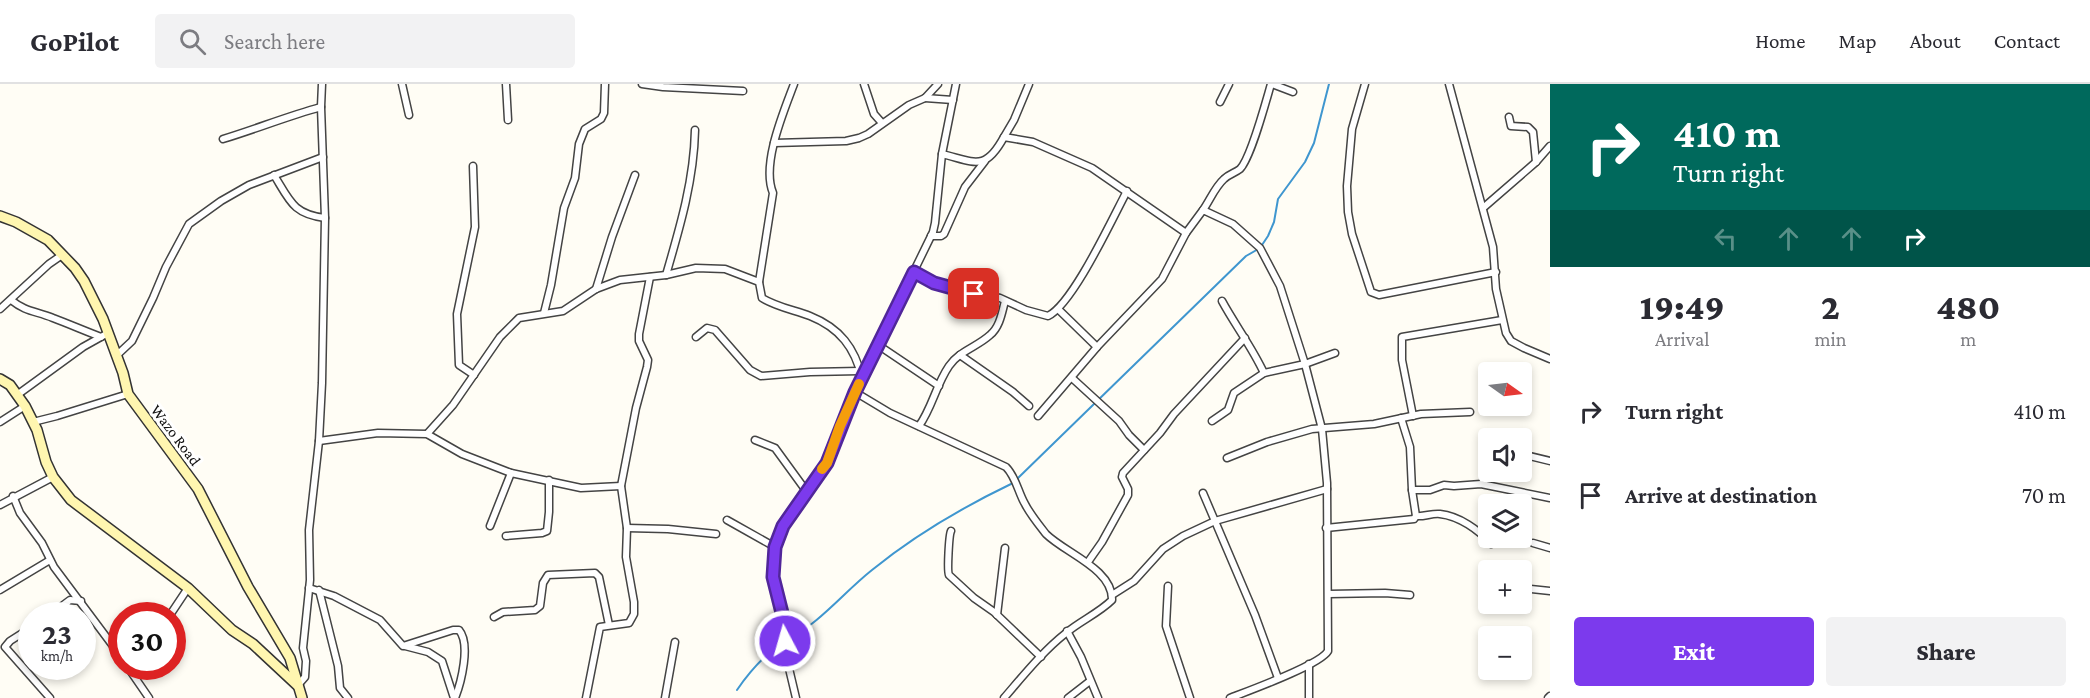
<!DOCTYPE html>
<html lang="en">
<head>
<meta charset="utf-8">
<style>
	body { margin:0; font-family:"Crimson Pro",serif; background:#f2f2f3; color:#2b2b33; height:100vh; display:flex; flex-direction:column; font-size:22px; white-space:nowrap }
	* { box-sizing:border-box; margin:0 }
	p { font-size:20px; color:#7c7c81 }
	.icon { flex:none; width:33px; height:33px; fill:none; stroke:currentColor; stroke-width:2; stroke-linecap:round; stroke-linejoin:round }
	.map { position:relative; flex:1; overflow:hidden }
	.sheet { display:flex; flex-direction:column; background:#fff; width:540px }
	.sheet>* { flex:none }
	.banner { background:#00695c; color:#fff; overflow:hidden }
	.needle { width:39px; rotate:104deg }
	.controls { position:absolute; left:1478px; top:278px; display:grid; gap:12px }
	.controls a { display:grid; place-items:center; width:54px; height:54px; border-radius:6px; background:#fff; box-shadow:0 3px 9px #0003; font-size:30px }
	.speed { position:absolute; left:18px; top:518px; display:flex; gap:12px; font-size:30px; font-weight:700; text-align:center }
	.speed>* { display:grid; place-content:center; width:78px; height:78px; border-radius:50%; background:#fff; box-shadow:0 3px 9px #0003; line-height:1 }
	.speed small { font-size:15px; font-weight:400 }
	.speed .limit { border:9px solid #d22; background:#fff; color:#111 }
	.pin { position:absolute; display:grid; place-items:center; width:51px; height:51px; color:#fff; margin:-26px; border-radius:12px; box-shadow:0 3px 9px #0006 }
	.me { position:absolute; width:66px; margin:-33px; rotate:354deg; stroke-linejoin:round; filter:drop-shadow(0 0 4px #0008) }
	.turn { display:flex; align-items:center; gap:21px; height:126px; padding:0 24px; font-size:27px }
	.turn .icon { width:78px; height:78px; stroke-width:2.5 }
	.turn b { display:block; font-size:42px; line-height:51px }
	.lanes { display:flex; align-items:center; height:57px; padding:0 24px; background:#0003; justify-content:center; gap:30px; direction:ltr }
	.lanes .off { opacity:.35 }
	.eta { display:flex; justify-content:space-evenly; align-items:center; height:102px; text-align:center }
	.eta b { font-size:36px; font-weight:800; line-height:42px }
	.action { display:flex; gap:12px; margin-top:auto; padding:12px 24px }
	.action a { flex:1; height:69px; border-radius:6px; background:#7c3aed; color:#fff; font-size:24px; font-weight:800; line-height:69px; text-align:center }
	.action a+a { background:#f2f2f3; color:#2b2b33 }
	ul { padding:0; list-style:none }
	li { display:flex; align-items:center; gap:18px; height:84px; padding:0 24px }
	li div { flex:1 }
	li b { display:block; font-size:22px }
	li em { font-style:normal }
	header { display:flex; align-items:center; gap:36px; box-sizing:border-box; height:84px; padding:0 30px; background:#fff; border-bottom:2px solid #e1e1e2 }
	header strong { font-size:28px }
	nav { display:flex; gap:33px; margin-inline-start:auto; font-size:21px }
	.search { width:420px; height:54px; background:#f2f2f3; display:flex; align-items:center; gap:15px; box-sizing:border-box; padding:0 21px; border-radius:6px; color:#7c7c81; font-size:22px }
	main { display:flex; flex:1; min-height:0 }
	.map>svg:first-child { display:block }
</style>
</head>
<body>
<header>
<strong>GoPilot</strong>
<div class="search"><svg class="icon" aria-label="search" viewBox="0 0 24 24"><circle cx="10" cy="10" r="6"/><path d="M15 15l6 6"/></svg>Search here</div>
<nav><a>Home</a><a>Map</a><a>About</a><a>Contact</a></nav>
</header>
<main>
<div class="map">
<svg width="1550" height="614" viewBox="0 0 1550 614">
	<rect width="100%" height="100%" fill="#fffdf5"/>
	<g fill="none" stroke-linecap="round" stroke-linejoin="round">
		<g stroke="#3f96cf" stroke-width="2">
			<path d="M 1017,395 L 1246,172 L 1260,164 L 1268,152 L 1274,138 L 1278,115 L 1305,78 L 1314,59 L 1329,0"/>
			<path d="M 787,556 C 821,538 843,509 872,486 C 915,451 963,423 1013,399"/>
			<path d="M 737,606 C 750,587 763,572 782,559"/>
		</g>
		<g stroke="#444" stroke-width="9">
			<g id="street">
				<path d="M 402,0 L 409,31"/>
				<path d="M 506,0 L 508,36"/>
				<path d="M 642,0 L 663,3 L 743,7"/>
				<path d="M 864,0 L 874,30 L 882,39"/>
				<path d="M 1272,0 L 1293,8"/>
				<path d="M 1365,0 L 1352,45 L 1347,102 L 1348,128 L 1352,150 L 1371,208 L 1379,211 L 1496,188"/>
				<path d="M 1449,0 L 1493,163 L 1496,205 L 1506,249 L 1511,257 L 1524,264 L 1550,275"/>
				<path d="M 925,14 L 953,16"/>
				<path d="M 1220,18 L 1229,0"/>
				<path d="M 1509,33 L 1511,42 L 1528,43 L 1533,48 L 1536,78"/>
				<path d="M 1004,53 L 1014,36 L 1029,0"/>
				<path d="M 223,55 C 256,45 288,32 321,23"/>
				<path d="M 774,59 L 846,57 L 859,54 L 868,50 L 909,21 L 925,14 L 938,0"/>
				<path d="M 942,70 C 975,78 985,88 1004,53 L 1033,58 L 1092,84 L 1186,149 L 1203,126 L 1233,140 L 1260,164 L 1280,202 L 1305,280 L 1322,345 L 1327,399 L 1328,567 C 1320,581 1248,607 1230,614"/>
				<path d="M 473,82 L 475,143 L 457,230 L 459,281 L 474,291"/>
				<path d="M 274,91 C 290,117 293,130 325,134"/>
				<path d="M 1483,124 L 1536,78 L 1550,62"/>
				<path d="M 1203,126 C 1210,116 1215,103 1224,95 C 1229,90 1235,89 1240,85 C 1251,74 1266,17 1271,0"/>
				<path d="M 931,152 L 941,152 L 944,150 L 965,103 L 985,77"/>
				<path d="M 914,188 L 934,199 L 955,206 L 1000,214 L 1026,226 L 1048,232 C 1073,220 1112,135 1127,107"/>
				<path d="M 666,191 C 680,143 694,96 695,46"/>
				<path d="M 759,198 L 773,109 C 761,80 784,27 794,0"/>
				<path d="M 596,205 L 612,153 L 635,91"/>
				<path d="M 11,216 C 26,228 36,227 53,234 C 69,240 85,247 101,253"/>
				<path d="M 1222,217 C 1235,241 1252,263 1264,289"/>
				<path d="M 0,225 L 49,180 L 62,171"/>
				<path d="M 1058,225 L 1097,263"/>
				<path d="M 544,229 L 551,201 L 564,124 L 575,94 L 579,60 L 585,45 L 601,35 L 604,29 L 605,0"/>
				<path d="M 696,253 L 707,244 L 715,246 L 750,286 L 761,292 L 810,288 L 860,287"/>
				<path d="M 878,261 L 939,302"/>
				<path d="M 960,271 L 1013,308 L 1029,322"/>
				<path d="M 116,272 L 132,257 L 153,214 L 166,183 L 189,140 L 221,117 L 249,101 L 323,73"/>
				<path d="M 1072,294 L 1119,337 L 1129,351 L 1144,366"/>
				<path d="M 855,308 L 890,329 L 1006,383 C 1016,393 1018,408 1025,420 C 1030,430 1039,441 1046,450 C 1065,469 1113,485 1112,516 C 1099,529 1080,537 1066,549 C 1043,567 1023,592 1004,614"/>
				<path d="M 17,311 L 83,263 L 108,249"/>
				<path d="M 1038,332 L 1097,263 L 1162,195 L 1186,149"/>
				<path d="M 1413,332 L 1402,276 L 1402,253 L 1502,236"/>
				<path d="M 1212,337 L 1228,326 L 1234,309 L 1264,289 L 1305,280 L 1335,269"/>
				<path d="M 0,338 L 25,322"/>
				<path d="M 33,338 L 57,332 L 128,310"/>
				<path d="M 919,342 C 932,324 936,301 949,282 C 959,267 977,263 990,251 C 1000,243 1002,228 1005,217"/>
				<path d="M 427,350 L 453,321 L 500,253 L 519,234 L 563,227 L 596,205 L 620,196 L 666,191 L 696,184 L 725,185 L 759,198 L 762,214 C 777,223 794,226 810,232 C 840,244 855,264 862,294"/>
				<path d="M 755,356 L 775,364 L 807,408"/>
				<path d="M 319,357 L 378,349 L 427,350 L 462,370 L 511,389 L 581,404 L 621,402"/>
				<path d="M 1521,370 L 1550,377"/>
				<path d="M 1227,374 L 1267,358 L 1312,345 L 1374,340 L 1421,330 L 1470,328"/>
				<path d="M 1412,406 L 1430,406 L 1444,401 L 1454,402 L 1481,400 L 1550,414"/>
				<path d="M 1203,409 L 1255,531 L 1278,594"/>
				<path d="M 13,412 L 20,429 L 42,459 L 54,483 L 122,574"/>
				<path d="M 0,421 L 53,393"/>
				<path d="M 1416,432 C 1424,433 1432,429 1440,430 C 1459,432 1479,446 1491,460"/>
				<path d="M 727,436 L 775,463"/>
				<path d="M 490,442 L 511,389"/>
				<path d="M 627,444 L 668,445 L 716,450"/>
				<path d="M 1326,444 L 1414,435 L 1416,432 L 1412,406 L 1410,363 L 1401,334"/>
				<path d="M 951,447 C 949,451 947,487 949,491 L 974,514 L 994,528 L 1041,573"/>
				<path d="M 506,452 L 542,449 L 547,447 L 549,428 L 549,396"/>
				<path d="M 1533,459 L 1550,464"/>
				<path d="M 1088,478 L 1102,458 L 1128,411 L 1128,405 L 1122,393 L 1123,389 L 1160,349 L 1174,330 L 1245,254"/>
				<path d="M 1168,502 L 1166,542 L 1190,614"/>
				<path d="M 309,504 L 334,512 L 380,536 L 403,562 L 453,546 L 459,546 C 471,560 461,599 455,614"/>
				<path d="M 1521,504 L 1550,507"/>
				<path d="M 0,506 L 50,476"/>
				<path d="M 319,506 L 338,582 L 340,604 L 348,614"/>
				<path d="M 1329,510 L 1385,509 L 1410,511"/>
				<path d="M 1112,511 L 1134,497 L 1163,465 L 1183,452 L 1215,437 L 1327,405"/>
				<path d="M 50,531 L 70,516 L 81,517"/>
				<path d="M 170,531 L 188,504"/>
				<path d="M 997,531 L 1005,464"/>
				<path d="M 494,533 L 503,528 L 535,526 L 540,522 L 543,499 L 548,491 L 595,489 L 599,493 L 609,541"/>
				<path d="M 32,543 L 10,557 L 5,563 L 50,614"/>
				<path d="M 1067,547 L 1081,573 L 1098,614"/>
				<path d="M 405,562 L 428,568 L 442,577 L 454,614"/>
				<path d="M 127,582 L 149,614"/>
				<path d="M 298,601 L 305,593 L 306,577 L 303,564 L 310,496 L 309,446 L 319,357 L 322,299 L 325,134 L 321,23 L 322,0"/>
				<path d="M 586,614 L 600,543 L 629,539 L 634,530 L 634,518 L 626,473 L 627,444 L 621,402 L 636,324 L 647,283 L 648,276 L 639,257 L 639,250 L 650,193"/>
				<path d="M 665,614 L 675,558"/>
				<path d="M 796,614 L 787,576 L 782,529 L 773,493 L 775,463 L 783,442 L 827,379 L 855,308 L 933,148 L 935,139 L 942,70 L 956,0"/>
				<path d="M 1068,614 L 1090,597"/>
				<path d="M 1309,614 L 1309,580"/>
				<path d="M 1548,614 L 1550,612"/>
			</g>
		</g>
		<g stroke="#333" stroke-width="12">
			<g id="secondary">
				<path d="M 0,132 L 16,138 L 48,156 L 75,184 L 84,197 L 103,235 L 123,289 L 128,310 L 198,405 L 248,503 L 290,574 L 302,614"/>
				<path d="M 0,295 L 10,301 L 25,322 L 37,346 L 46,378 L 53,393 L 71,416 L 188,504 L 232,546 L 253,560 L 297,601"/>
			</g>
		</g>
		<use href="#street" stroke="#fff" stroke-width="6"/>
		<use href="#secondary" stroke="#fff6b0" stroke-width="9"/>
	</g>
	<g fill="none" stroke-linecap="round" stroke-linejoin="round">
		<g stroke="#51269a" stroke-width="15">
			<path id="route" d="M 785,557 L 782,529 L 773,493 L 775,463 L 783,442 L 827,379 L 855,308 L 914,188 L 934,199 L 974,210"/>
		</g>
		<use href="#route" stroke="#7c3aed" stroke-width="10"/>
		<path stroke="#f59e0b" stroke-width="10" d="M 822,385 L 827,379 L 840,342 L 859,300"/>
	</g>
	<g text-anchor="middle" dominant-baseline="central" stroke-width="6" stroke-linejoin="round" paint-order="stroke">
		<g font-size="16" fill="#111" stroke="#fff">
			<text transform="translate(176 351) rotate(53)">Wazo Road</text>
		</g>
	</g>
</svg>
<div class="controls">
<a><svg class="needle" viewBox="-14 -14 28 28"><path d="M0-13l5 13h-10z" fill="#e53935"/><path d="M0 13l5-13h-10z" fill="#7c7c81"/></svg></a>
<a><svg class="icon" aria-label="sound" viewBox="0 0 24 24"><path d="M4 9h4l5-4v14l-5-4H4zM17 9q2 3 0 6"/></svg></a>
<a><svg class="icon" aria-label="layers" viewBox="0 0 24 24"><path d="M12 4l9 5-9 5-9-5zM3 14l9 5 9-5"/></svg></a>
<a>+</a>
<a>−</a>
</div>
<div class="speed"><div>23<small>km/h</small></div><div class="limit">30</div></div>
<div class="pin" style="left:974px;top:210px;background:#d93025"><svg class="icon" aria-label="arrive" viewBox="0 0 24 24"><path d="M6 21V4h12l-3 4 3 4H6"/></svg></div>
<svg class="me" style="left:785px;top:557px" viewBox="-20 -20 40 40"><circle r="17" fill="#7c3aed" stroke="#fff" stroke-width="3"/><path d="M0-11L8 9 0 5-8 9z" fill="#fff"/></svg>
</div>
<section class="sheet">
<div class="banner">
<div class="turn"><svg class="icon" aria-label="right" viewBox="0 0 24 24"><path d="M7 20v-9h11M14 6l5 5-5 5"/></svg><div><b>410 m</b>Turn right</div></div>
<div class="lanes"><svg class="icon off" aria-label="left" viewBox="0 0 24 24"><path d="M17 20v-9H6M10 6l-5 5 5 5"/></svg><svg class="icon off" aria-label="ahead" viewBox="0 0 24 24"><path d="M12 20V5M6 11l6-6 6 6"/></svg><svg class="icon off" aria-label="ahead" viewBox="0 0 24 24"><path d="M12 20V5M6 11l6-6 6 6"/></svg><svg class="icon" aria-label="right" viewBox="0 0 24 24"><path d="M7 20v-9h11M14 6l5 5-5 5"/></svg></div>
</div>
<div class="eta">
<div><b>19:49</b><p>Arrival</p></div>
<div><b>2</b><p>min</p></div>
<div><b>480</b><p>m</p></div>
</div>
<ul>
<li><svg class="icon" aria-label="right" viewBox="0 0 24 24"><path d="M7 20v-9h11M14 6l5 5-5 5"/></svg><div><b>Turn right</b></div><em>410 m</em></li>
<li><svg class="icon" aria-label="arrive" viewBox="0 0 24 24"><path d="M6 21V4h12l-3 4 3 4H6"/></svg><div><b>Arrive at destination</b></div><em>70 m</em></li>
</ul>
<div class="action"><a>Exit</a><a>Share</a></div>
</section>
</main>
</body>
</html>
